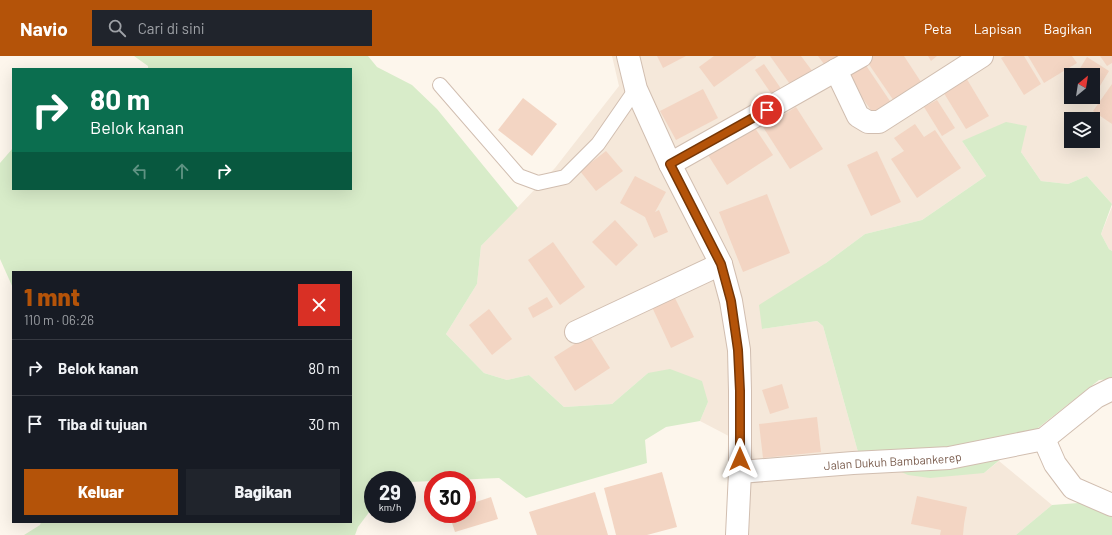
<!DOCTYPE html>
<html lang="id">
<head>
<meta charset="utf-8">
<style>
	body { margin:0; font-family:Barlow,sans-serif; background:#20242c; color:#f1f3f6; height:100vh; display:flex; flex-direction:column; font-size:15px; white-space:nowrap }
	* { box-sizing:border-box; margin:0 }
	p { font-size:13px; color:#9ea1a6 }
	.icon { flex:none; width:22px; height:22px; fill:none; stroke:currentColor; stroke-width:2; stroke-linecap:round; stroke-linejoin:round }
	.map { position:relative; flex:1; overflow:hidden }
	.drawer { position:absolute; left:12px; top:215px; width:340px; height:252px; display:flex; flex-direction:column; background:#171b24; border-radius:0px; box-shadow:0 4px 16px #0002 }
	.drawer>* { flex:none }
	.guide { position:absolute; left:12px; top:12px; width:340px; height:122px; border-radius:0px; box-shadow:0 4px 16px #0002; background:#0b6e4f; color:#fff; overflow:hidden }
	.needle { width:26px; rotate:30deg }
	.controls { position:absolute; left:1064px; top:12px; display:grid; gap:8px }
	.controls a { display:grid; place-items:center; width:36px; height:36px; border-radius:0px; background:#171b24; box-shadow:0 4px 16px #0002; font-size:20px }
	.speed { position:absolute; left:364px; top:415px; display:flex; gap:8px; font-size:20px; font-weight:700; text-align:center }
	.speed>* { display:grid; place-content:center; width:52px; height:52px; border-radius:50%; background:#171b24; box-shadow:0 4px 16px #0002; line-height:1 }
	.speed small { font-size:10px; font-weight:400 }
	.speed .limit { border:6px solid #d22; background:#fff; color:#111 }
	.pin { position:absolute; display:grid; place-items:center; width:34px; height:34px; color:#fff; margin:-17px; border:2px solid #fff; border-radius:50%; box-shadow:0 1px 4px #0007 }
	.me { position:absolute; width:44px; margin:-22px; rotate:0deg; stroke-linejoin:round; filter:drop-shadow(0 0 3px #0008) }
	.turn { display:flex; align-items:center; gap:14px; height:84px; padding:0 12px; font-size:18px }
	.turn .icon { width:52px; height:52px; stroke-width:2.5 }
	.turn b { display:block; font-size:28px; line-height:34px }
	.lanes { display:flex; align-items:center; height:38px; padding:0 12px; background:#0003; justify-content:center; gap:20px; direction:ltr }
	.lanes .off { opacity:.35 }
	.round { display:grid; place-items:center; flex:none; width:42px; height:42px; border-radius:0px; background:#20242c }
	.head { display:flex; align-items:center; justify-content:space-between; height:68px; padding:0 12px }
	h1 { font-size:24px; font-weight:800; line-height:30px; color:#b45309 }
	.cta { display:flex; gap:8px; margin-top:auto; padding:8px 12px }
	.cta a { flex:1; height:46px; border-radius:0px; background:#b45309; color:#fff; font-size:16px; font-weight:800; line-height:46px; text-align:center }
	.cta a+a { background:#20242c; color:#f1f3f6 }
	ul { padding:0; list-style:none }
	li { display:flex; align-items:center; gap:12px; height:56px; padding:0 12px; border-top:1px solid #363941 }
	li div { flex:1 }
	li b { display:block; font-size:15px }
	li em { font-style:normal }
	header { display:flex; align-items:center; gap:24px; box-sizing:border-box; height:56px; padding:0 20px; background:#b45309; color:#fff }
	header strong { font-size:19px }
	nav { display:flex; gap:22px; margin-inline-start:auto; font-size:14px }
	.search { width:280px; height:36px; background:#20242c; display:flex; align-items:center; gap:10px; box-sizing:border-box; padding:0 14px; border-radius:0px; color:#9ea1a6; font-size:15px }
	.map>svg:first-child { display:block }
</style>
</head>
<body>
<header>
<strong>Navio</strong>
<div class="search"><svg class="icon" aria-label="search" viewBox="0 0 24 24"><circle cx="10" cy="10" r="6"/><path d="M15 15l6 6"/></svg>Cari di sini</div>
<nav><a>Peta</a><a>Lapisan</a><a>Bagikan</a></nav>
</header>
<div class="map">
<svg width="1112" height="479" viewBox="0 0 1112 479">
	<rect width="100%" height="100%" fill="#fdf6ec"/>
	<g fill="#f5e8da" fill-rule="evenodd">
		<path d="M 612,0 L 1112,0 L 1112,148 L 1087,120 L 1068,128 L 1041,125 L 1021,96 L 962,85 L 986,120 L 922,164 L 865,178 L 826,207 L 762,273 L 817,265 L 823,270 L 858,396 L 984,417 L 999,405 L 1052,449 L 1016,479 L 744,479 L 744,388 L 700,365 L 708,346 L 648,317 L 612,348 L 564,351 L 529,319 L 507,324 L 484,317 L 446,278 L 477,228 L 481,190 L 555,112 L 619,30 ZM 1071,19 L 1093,19 L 1093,41 L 1071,41 ZM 1071,63 L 1093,63 L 1093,85 L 1071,85 Z"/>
		<path d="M 1112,151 L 1112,195 L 1109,193 L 1101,178 Z"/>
	</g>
	<g fill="#d8ecc9">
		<path d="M 134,0 L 368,0 L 377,11 L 412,29 L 437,53 L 518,152 L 481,190 L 477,228 L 446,278 L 484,317 L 507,324 L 529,319 L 564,351 L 612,348 L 648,317 L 670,313 L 702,325 L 708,346 L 700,365 L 666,371 L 645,384 L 647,407 L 526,442 L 499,422 L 410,426 L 407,427 L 407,424 L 373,424 L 373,451 L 358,471 L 355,479 L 24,479 L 40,469 L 41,466 L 351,466 L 351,216 L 13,216 L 13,232 L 0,203 L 0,107 L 13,92 L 13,133 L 351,133 L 351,13 L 148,13 L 148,10 Z"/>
		<path d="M 1006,66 L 1027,70 L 1021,96 L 1041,125 L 1068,128 L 1087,120 L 1112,148 L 1101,178 L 1109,193 L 1112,195 L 1112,323 L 1099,324 L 1038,372 L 984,417 L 930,422 L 908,419 L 858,396 L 823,270 L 817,265 L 762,273 L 759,249 L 826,207 L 865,178 L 922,164 L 986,120 L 962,85 Z"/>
		<path d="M 1092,446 L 1112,452 L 1112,479 L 1016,479 L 1052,449 Z"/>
	</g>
	<g fill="#f3d5c3">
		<path d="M 657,0 L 686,0 L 663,12 Z"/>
		<path d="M 714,0 L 756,0 L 756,1 L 714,31 L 699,11 Z"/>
		<path d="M 770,0 L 801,0 L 813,16 L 792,31 Z"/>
		<path d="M 818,0 L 845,0 L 827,12 Z"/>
		<path d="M 873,0 L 904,0 L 921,26 L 894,45 L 866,4 Z"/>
		<path d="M 928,0 L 937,0 L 931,5 Z"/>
		<path d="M 1005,0 L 1024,0 L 1041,28 L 1024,39 L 1001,2 Z"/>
		<path d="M 1028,0 L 1072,0 L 1077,7 L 1044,27 Z"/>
		<path d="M 1100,0 L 1112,0 L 1112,7 L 1107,10 Z"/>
		<path d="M 1087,1 L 1109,15 L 1089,48 L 1077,41 L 1093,41 L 1093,19 L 1076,19 Z"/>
		<path d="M 863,5 L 892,48 L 875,60 L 845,17 Z"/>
		<path d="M 764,8 L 784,37 L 775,43 L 755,14 Z"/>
		<path d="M 965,20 L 989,60 L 966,73 L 942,34 Z"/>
		<path d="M 1071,27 L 1071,37 L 1067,34 Z"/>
		<path d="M 1112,28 L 1112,68 L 1093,55 Z"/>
		<path d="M 703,33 L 718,62 L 676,84 L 660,55 Z"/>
		<path d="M 523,42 L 557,68 L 532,100 L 498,74 Z"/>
		<path d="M 937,44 L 955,72 L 942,80 L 924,51 Z"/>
		<path d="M 796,51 L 823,93 L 790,113 L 763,71 Z"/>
		<path d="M 915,68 L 924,81 L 935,74 L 961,112 L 917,142 L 891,103 L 904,95 L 894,82 Z"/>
		<path d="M 753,69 L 773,99 L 727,129 L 708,99 Z"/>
		<path d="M 606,95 L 623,115 L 596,135 L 580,115 Z"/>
		<path d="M 877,95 L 901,146 L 871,160 L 847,109 Z"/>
		<path d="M 635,120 L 666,136 L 655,156 L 659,154 L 668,176 L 654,182 L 645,161 L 620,147 Z"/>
		<path d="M 767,138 L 790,197 L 743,216 L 719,156 Z"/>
		<path d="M 615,164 L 638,189 L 616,210 L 592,186 Z"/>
		<path d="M 553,186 L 585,231 L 560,249 L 528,204 Z"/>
		<path d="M 674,240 L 694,281 L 671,292 L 652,251 Z"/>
		<path d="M 547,241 L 553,251 L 533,262 L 528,252 Z"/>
		<path d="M 489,253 L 512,283 L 492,299 L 469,269 Z"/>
		<path d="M 589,279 L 610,312 L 575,335 L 554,301 Z"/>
		<path d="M 782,328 L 789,352 L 770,358 L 762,334 Z"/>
		<path d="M 817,361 L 821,396 L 763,402 L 759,368 Z"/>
		<path d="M 662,416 L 677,471 L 647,479 L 616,479 L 604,432 Z"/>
		<path d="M 595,436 L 608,479 L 537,479 L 529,456 Z"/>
		<path d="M 917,440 L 967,451 L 964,468 L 963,479 L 940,479 L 941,474 L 911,468 Z"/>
		<path d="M 491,441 L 498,463 L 455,476 L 449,458 L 467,458 L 467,449 Z"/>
	</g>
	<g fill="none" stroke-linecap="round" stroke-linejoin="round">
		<g stroke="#d1beb0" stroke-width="16">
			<path id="lane" d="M 440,29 L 519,120 L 538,127 L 565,121 L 598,88 L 636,33"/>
		</g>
		<g stroke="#d1beb0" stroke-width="24">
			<g id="street">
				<path d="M 628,0 L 636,33 L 670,108 L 721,208 L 731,245 L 739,294 L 740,335 L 740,416 L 737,479"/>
				<path d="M 836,14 L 858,60 L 868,66 L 879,66 L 982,0"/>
				<path d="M 670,108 L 861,0"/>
				<path d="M 576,276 L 721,208"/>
				<path d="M 1044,383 L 1055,408 L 1073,432 L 1112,449"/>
				<path id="s1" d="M 740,416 L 853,407 L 949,402 L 1044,383 L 1096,341 L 1112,333"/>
			</g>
		</g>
		<use href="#lane" stroke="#fff" stroke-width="14"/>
		<use href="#street" stroke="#fff" stroke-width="22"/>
	</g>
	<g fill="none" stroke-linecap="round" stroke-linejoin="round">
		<g stroke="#753606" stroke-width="10">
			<path id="route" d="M 740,403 L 740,335 L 738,294 L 731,245 L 721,208 L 670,108 L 767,54"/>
		</g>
		<use href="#route" stroke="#b45309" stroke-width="7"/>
	</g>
	<g text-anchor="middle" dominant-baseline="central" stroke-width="3" stroke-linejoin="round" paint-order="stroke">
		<g font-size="12" fill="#7a5c4d" stroke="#fffaf3">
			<text stroke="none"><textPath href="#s1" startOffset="153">Jalan Dukuh Bambankerep</textPath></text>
		</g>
	</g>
</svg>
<div class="controls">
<a><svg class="needle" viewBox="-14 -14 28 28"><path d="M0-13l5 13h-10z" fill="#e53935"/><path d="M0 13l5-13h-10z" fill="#9ea1a6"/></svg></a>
<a><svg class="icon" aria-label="layers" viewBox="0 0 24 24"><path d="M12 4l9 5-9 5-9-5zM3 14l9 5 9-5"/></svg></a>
</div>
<div class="speed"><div>29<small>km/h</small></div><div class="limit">30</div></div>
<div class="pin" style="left:767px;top:54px;background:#d93025"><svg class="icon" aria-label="arrive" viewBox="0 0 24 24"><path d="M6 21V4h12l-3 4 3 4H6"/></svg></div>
<svg class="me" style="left:740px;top:403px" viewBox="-20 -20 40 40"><path d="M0-17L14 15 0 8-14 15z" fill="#b45309" stroke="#fff" stroke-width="4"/></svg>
<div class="guide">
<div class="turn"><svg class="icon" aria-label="right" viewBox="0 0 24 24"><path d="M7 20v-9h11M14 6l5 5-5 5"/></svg><div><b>80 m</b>Belok kanan</div></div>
<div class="lanes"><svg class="icon off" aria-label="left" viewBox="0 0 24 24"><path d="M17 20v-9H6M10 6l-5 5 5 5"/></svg><svg class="icon off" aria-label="ahead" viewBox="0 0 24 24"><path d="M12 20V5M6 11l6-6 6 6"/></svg><svg class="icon" aria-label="right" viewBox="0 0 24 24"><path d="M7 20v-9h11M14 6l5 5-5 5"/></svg></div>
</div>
<section class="drawer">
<div class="head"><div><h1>1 mnt</h1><p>110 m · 06:26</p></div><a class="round" style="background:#d93025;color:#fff"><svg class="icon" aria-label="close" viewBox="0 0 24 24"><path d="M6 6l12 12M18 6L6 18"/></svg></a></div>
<ul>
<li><svg class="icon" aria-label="right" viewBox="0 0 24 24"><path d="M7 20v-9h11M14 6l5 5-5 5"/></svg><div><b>Belok kanan</b></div><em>80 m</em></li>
<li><svg class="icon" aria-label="arrive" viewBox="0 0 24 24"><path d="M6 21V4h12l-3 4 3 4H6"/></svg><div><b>Tiba di tujuan</b></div><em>30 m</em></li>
</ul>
<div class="cta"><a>Keluar</a><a>Bagikan</a></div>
</section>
</div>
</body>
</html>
